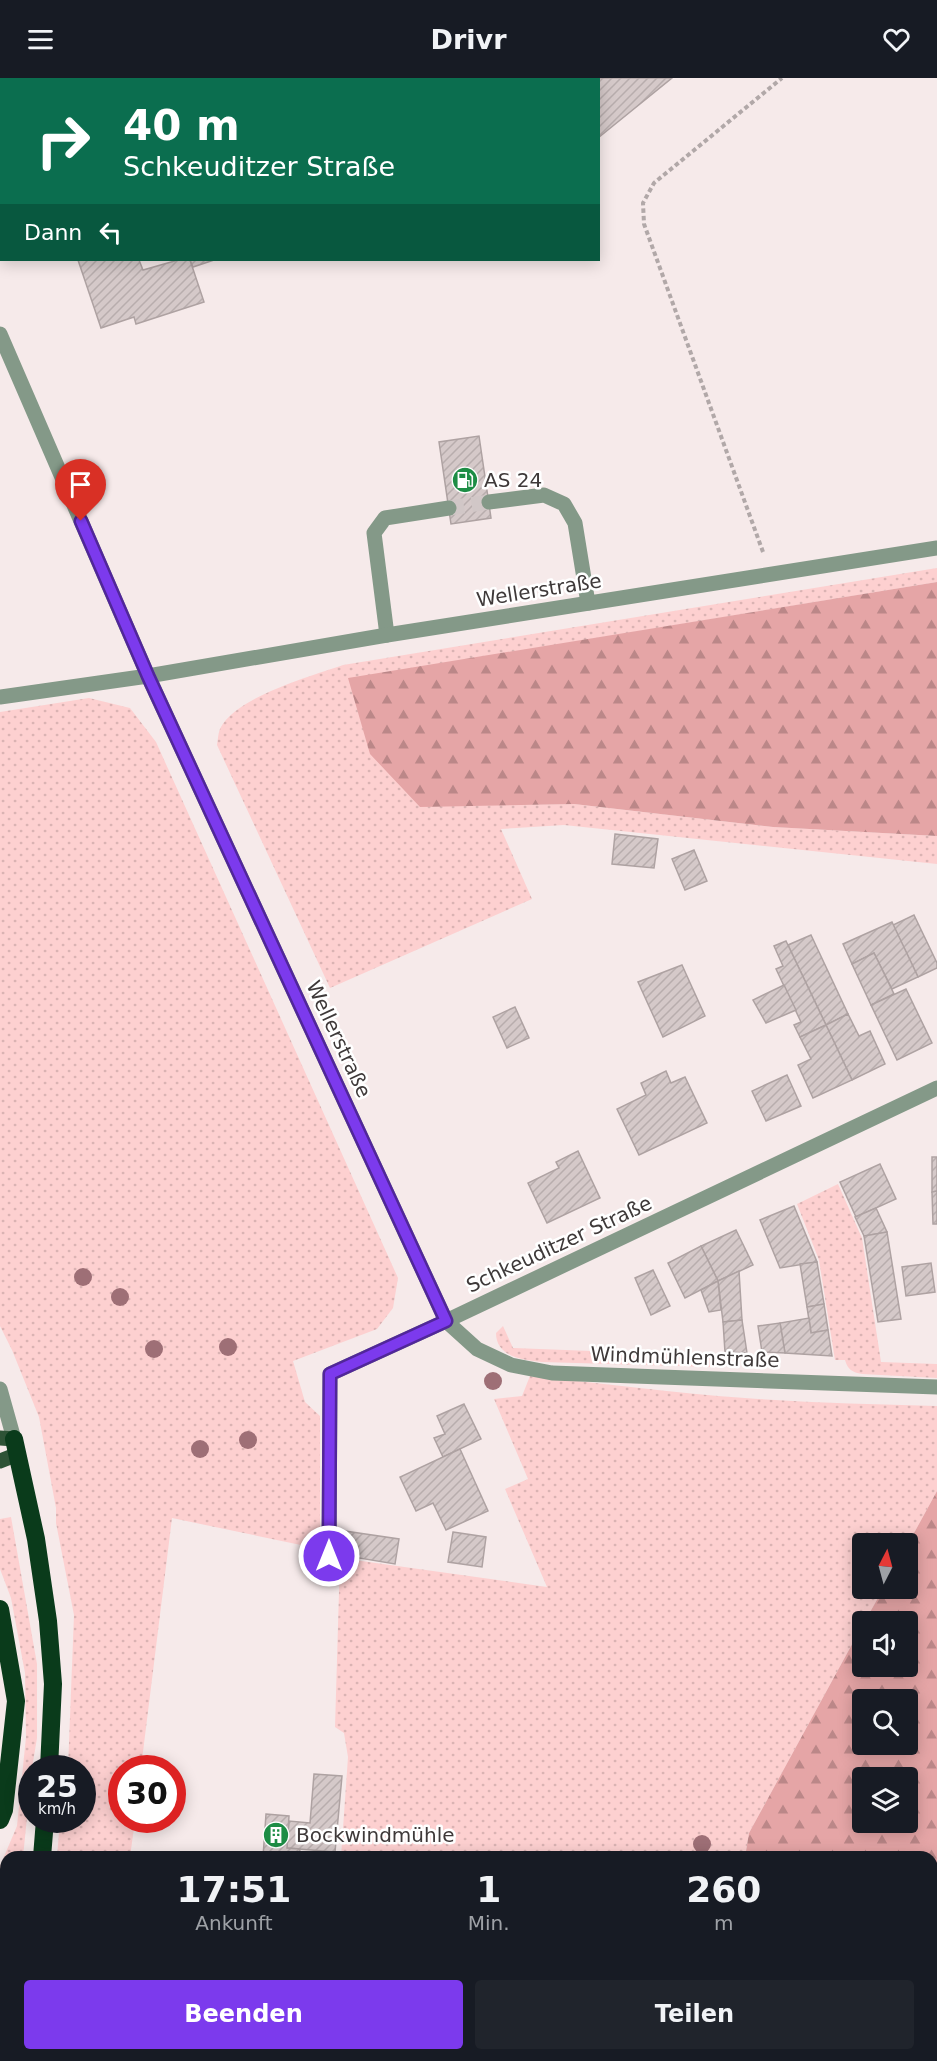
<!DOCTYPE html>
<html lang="de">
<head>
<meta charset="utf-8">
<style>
	body { margin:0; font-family:"DejaVu Sans",sans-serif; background:#20242c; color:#f1f3f6; height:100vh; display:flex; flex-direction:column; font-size:22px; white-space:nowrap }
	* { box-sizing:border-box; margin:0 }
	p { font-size:20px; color:#9ea1a6 }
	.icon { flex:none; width:33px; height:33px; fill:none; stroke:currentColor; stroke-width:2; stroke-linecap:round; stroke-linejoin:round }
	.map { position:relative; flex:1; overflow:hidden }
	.drawer { position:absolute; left:0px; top:1773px; width:938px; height:210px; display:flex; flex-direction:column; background:#171b24; border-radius:18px 18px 0 0; box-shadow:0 3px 15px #0003 }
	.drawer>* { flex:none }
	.banner { position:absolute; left:0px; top:0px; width:600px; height:183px; box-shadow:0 3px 15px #0003; background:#0b6e4f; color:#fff; overflow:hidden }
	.needle { width:39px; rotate:6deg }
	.buttons { position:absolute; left:852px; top:1455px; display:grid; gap:12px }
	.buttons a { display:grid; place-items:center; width:66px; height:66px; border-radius:6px; background:#171b24; box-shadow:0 3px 15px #0003; font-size:30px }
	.speed { position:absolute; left:18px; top:1677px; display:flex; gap:12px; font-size:30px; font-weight:700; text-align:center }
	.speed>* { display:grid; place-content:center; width:78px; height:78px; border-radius:50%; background:#171b24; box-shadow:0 3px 15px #0003; line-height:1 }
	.speed small { font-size:15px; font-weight:400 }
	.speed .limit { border:9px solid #d22; background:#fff; color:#111 }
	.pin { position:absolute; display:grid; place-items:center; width:51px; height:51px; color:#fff; margin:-62px -26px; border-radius:50% 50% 50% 0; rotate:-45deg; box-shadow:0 0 6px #0007 }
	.pin .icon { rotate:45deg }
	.me { position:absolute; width:66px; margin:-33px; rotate:0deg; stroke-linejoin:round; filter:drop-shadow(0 0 4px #0008) }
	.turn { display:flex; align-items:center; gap:21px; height:126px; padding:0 24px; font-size:27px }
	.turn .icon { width:78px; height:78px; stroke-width:2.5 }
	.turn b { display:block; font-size:42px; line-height:51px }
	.then { display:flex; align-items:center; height:57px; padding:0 24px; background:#0003; gap:12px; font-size:22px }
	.eta { display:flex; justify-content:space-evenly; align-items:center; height:102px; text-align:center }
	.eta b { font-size:36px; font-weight:600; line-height:42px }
	.primary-button { display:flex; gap:12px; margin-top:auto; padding:12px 24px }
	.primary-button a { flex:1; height:69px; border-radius:6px; background:#7c3aed; color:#fff; font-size:24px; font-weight:600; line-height:69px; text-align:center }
	.primary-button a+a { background:#20242c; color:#f1f3f6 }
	header { display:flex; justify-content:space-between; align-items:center; height:78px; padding:0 24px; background:#171b24; font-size:27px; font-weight:600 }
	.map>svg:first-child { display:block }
</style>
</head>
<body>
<header><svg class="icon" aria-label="menu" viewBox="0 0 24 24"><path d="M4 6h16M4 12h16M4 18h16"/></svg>Drivr<svg class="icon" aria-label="heart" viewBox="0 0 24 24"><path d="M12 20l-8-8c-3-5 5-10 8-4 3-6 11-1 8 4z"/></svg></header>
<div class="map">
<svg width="937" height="1983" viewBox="0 0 937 1983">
	<defs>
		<pattern id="grass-dots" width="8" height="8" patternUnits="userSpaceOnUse" patternTransform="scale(1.5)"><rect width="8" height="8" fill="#fdd0d0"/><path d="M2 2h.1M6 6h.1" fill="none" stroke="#dab3b3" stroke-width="1.8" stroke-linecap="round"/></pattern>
		<pattern id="forest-firs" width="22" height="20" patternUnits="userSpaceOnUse" patternTransform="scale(1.5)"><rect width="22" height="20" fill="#e5a5a6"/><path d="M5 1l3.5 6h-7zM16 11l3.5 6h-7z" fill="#bb8788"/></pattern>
		<pattern id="building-hatch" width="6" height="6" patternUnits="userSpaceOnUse" patternTransform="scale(1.5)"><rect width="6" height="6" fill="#d5c9c9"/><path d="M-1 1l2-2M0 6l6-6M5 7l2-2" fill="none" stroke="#b8adad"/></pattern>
	</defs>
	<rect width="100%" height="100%" fill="#f6eaea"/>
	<g fill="url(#grass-dots)">
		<path d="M 937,490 L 937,504 L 349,601 L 420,728 L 574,726 L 773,749 L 937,758 L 937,786 L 564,747 L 501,751 L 532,821 L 330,910 L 217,667 C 218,662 218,654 221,649 C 237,619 311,598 343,587 Z"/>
		<path d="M 89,620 L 130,630 L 156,664 L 398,1200 L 393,1230 L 377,1251 L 293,1283 L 305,1324 L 320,1338 L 320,1471 L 172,1440 L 141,1690 L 122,1690 L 122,1742 L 135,1742 L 130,1779 L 57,1779 L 60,1742 L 82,1742 L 82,1690 L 68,1690 L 74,1537 L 56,1445 L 56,1430 L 39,1339 L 12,1272 L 0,1248 L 0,634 Z"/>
		<path d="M 838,1106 L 862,1160 L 881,1284 L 937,1286 L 937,1300 L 862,1296 C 852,1294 848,1292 845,1282 L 835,1282 L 819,1182 L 797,1126 Z"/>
		<path d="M 503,1248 L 513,1270 L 722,1278 L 720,1284 L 711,1289 L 542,1284 C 523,1282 496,1279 496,1255 Z"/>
		<path d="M 530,1298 C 602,1305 673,1315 745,1320 C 809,1325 873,1326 937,1328 L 937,1413 L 908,1466 L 862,1466 L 862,1510 L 883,1511 L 865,1543 L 862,1544 L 862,1548 L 749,1755 L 745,1779 L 341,1779 L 348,1679 L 344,1655 L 335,1649 L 340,1480 L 547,1509 L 505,1411 L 528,1401 L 494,1321 L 522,1318 Z"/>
		<path d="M 11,1439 L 37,1586 L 37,1660 L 32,1690 L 23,1779 L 6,1779 L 6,1977 L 32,1977 L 33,1983 L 0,1983 L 0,1788 L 17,1748 L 26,1659 L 25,1595 L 11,1520 L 0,1491 L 0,1441 Z"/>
		<path d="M 63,1977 L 932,1977 L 937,1981 L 937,1983 L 64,1983 Z"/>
	</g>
	<g fill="url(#forest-firs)" fill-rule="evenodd">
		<path d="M 937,504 L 937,758 L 773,749 L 574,726 L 420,729 L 370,676 L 348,600 Z"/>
		<path d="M 937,1413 L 937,1981 L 932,1977 L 932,1779 L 745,1779 L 749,1755 L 862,1548 L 862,1588 L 908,1588 L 908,1544 L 865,1543 L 883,1511 L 908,1510 L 908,1466 ZM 862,1622 L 908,1622 L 908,1666 L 862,1666 ZM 862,1700 L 908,1700 L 908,1744 L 862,1744 Z"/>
	</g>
	<g fill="url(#building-hatch)" stroke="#aea2a2" stroke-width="1.5">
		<path d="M 293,0 L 412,0 L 412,2 L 288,2 Z"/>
		<path d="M 412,0 L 672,0 L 598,60 L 598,2 L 412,2 Z"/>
		<path d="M 78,182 L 139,182 L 143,192 L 178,182 L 190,182 L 204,224 L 136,246 L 134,239 L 101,250 Z"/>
		<path d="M 190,182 L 214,182 L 193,189 Z"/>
		<path d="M 479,358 L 491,440 L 451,446 L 439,364 Z"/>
		<path d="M 615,756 L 658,761 L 654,790 L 612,786 Z"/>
		<path d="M 694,772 L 707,803 L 685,812 L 672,781 Z"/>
		<path d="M 914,837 L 937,885 L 937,890 L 918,899 L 893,847 Z"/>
		<path d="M 892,844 L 918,899 L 892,911 L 874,875 L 852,886 L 843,866 Z"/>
		<path d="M 811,857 L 848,936 L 826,947 L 788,867 Z"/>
		<path d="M 786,863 L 826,947 L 800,959 L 794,947 L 801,944 L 776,891 L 783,888 L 774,868 Z"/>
		<path d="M 874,875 L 894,916 L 871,927 L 852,886 Z"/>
		<path d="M 682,887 L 705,938 L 663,959 L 638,904 Z"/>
		<path d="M 784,907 L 796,932 L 766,945 L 753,922 Z"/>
		<path d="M 906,911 L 932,965 L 897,982 L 871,927 Z"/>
		<path d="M 515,929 L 529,960 L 507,970 L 493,939 Z"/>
		<path d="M 848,936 L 859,958 L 870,953 L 885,986 L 852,1002 L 826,947 Z"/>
		<path d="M 826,947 L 852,1002 L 813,1020 L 798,987 L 811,981 L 800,959 Z"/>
		<path d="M 666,993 L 671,1005 L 685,999 L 707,1045 L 639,1077 L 617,1031 L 646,1017 L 641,1005 Z"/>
		<path d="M 787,997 L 801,1028 L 766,1043 L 752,1013 Z"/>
		<path d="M 578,1073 L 600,1120 L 547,1145 L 528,1105 L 559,1090 L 556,1084 Z"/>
		<path d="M 932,1079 L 937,1079 L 937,1113 L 932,1114 Z"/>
		<path d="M 880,1086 L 896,1121 L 856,1139 L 840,1104 Z"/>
		<path d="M 937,1113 L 937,1146 L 933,1146 L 932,1114 Z"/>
		<path d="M 794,1128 L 817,1184 L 780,1190 L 760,1142 Z"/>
		<path d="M 876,1130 L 887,1154 L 864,1158 L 855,1139 Z"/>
		<path d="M 736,1152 L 753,1187 L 718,1203 L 701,1168 Z"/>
		<path d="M 887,1154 L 901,1241 L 878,1244 L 864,1158 Z"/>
		<path d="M 701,1168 L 718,1203 L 685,1220 L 668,1185 Z"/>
		<path d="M 817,1184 L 824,1226 L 807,1229 L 800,1186 Z"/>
		<path d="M 931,1185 L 935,1214 L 906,1218 L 902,1189 Z"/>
		<path d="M 653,1192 L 670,1228 L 651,1237 L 635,1200 Z"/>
		<path d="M 739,1193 L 742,1242 L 723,1244 L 718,1203 Z"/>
		<path d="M 718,1203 L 721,1232 L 709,1234 L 701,1212 Z"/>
		<path d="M 824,1226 L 828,1252 L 811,1255 L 807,1229 Z"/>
		<path d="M 809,1240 L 811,1255 L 828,1252 L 832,1278 L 785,1275 L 780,1245 Z"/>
		<path d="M 742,1242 L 747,1275 L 725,1274 L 723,1244 Z"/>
		<path d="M 780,1245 L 785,1275 L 762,1274 L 758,1248 Z"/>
		<path d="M 464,1326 L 481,1361 L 443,1379 L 434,1360 L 445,1356 L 437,1338 Z"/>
		<path d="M 460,1371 L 488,1433 L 446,1452 L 433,1425 L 416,1433 L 400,1399 Z"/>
		<path d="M 345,1453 L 399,1461 L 395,1486 L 341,1477 Z"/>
		<path d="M 453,1454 L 486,1459 L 482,1489 L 448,1484 Z"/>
		<path d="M 314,1696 L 342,1698 L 335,1774 L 287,1770 L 289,1743 L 310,1745 Z"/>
		<path d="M 266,1736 L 289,1738 L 287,1770 L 300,1771 L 299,1779 L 263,1779 Z"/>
	</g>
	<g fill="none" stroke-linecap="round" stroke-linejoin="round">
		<path stroke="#d1c7c7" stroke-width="15" stroke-dasharray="15 8" stroke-linecap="butt" d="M 449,430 L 489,424"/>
		<path stroke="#b1a8a8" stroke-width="4" stroke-dasharray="4.5 3" stroke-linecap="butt" d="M 763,474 L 644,146 L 643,125 L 654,105 L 782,0"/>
		<g stroke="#849988" stroke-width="15">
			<path d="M 0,256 L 148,598 L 446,1243 L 477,1271 L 511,1287 L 552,1295 L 937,1309"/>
			<path d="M 489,424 L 544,417 L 564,426 L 575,445 L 588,525"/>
			<path d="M 387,557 L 374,455 L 385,440 L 449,430"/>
			<path d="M 0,619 L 148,598 L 387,557 L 937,470"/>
			<path d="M 0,1311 L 14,1361"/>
			<path d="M 329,1478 L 330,1296 L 446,1243 L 937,1010"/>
		</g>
		<g stroke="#2e5336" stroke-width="15">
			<path d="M 0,1360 L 14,1361"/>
			<path d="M 0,1383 L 18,1376"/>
		</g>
		<g stroke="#0a3b1b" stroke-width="18">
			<path d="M 14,1361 L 36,1461 L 48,1543 L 53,1606 L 49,1690"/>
			<path d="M 0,1531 L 16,1623 L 4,1732 L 0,1742"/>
			<path d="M 42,1779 L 45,1742"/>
			<path d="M 48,1977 L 50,1983"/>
		</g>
	</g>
	<g fill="#9e6f76">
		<circle cx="83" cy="1199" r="9"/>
		<circle cx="120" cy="1219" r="9"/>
		<circle cx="228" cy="1269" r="9"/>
		<circle cx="154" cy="1271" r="9"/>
		<circle cx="493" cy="1303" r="9"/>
		<circle cx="248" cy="1362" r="9"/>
		<circle cx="200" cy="1371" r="9"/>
		<circle cx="702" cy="1766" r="9"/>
	</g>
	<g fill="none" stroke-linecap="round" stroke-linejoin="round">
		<g stroke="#51269a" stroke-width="15">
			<path id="route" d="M 81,443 L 148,598 L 446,1243 L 330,1296 L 329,1478"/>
		</g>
		<use href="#route" stroke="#7c3aed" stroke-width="10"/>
	</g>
	<defs>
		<g id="fuel-disc" transform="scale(1.35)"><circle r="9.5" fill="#1d8d45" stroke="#fff"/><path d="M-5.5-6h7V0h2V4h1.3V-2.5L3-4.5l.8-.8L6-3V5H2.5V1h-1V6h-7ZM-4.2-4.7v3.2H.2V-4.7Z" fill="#fff"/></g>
		<g id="building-disc" transform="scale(1.35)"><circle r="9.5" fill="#1d8d45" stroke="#fff"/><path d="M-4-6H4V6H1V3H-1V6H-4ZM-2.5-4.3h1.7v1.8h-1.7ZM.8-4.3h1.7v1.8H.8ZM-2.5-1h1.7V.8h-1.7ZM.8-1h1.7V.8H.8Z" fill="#fff"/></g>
	</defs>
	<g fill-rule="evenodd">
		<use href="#fuel-disc" x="465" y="402"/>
		<use href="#building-disc" x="276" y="1757"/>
	</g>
	<g text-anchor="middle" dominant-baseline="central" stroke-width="5" stroke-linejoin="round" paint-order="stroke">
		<g font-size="20" fill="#3e3939" stroke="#fff" text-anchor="start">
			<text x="484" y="402">AS 24</text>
			<text x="296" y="1757">Bockwindmühle</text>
		</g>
		<g font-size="20" fill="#3e3939" stroke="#fff">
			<text transform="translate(539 512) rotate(-9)">Wellerstraße</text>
			<text transform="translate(339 961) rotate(65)">Wellerstraße</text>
			<text transform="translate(559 1166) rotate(-25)">Schkeuditzer Straße</text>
			<text transform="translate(685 1279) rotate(2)">Windmühlenstraße</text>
		</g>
	</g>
</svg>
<div class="buttons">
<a><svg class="needle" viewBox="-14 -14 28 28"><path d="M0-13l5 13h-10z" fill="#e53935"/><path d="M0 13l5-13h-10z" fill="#9ea1a6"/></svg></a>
<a><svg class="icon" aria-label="sound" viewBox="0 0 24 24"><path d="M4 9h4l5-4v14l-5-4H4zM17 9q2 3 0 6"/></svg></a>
<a><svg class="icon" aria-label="search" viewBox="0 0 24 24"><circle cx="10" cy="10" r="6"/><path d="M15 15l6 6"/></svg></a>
<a><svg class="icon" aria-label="layers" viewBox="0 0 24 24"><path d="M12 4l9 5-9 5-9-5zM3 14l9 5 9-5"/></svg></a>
</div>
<div class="speed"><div>25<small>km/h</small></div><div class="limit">30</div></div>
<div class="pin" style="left:81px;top:443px;background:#d93025"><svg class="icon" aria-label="arrive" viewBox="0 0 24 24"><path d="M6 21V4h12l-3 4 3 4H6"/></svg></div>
<svg class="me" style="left:329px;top:1478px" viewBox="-20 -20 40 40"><circle r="17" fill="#7c3aed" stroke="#fff" stroke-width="3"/><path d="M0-11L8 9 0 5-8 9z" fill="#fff"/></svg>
<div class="banner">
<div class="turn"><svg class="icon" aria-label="right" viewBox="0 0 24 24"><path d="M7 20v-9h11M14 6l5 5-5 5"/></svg><div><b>40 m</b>Schkeuditzer Straße</div></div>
<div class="then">Dann<svg class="icon" aria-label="left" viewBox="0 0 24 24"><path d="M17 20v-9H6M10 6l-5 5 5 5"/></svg></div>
</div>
<section class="drawer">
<div class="eta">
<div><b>17:51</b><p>Ankunft</p></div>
<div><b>1</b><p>Min.</p></div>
<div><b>260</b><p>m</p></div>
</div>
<div class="primary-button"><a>Beenden</a><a>Teilen</a></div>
</section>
</div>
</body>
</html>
